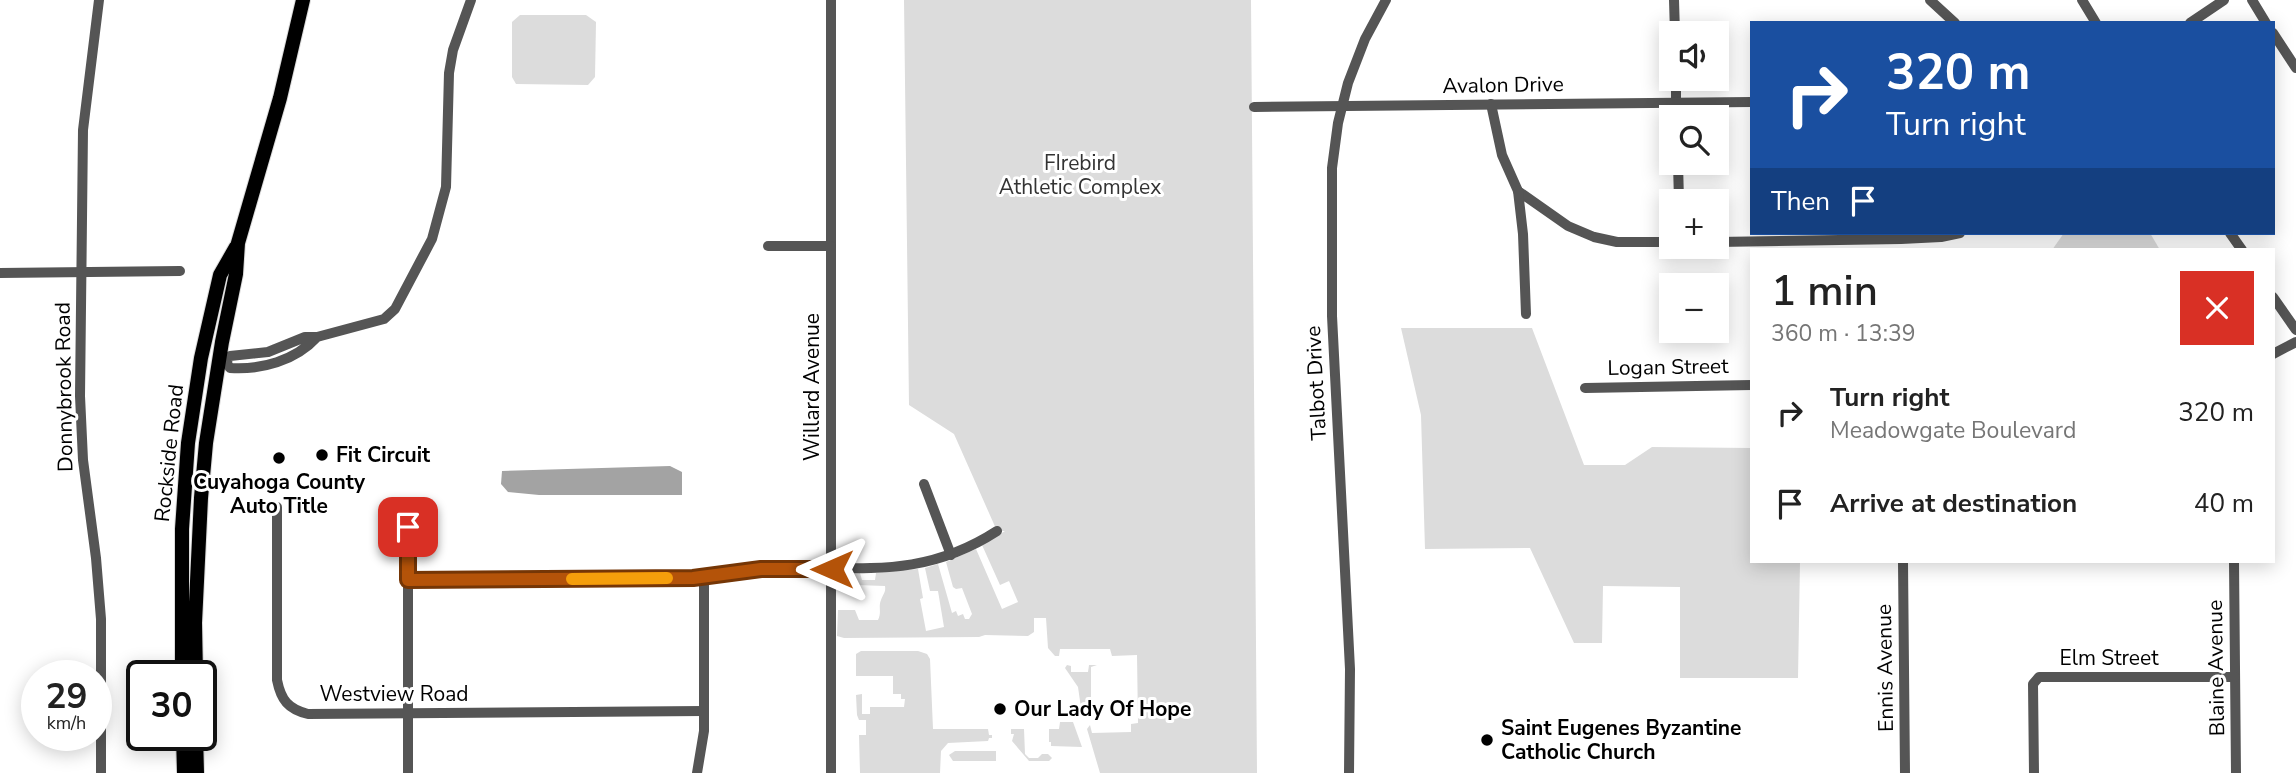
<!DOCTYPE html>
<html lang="en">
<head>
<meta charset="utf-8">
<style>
	body { margin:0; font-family:"Nunito Sans",sans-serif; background:#f6f6f6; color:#222; height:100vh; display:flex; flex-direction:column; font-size:26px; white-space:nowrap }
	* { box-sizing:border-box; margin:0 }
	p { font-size:23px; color:#767676 }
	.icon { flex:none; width:38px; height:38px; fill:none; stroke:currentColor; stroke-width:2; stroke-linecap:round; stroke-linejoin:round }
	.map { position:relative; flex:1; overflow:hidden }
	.details { position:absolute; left:1750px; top:248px; width:525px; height:315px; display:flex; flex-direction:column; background:#fff; border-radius:0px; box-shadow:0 4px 18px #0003 }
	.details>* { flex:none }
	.top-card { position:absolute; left:1750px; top:21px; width:525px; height:214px; border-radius:0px; box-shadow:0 4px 18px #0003; background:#1a4fa0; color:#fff; overflow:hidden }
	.controls { position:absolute; left:1659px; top:21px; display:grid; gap:14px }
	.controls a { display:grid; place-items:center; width:70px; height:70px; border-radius:0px; background:#fff; box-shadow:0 4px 18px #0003; font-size:35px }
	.speed { position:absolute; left:21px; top:660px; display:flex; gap:14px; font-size:35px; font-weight:700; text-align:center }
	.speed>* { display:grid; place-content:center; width:91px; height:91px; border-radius:50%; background:#fff; box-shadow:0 4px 18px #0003; line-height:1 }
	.speed small { font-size:18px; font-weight:400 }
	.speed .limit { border:4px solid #111; border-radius:10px; background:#fff; color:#111 }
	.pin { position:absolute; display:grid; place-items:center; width:60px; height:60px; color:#fff; margin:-30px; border-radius:14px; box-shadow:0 4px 10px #0006 }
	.me { position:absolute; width:77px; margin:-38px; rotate:270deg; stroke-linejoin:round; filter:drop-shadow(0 0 5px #0008) }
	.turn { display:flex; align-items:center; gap:24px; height:147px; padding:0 21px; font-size:32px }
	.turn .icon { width:91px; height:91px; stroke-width:2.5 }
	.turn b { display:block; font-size:49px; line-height:60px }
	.then { display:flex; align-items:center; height:66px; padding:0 21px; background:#0003; gap:14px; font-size:26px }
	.round { display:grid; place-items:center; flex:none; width:74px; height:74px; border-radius:0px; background:#f6f6f6 }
	.headline { display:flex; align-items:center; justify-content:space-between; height:119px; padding:0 21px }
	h1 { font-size:42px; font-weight:600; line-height:52px }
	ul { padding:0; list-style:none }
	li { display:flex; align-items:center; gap:21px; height:91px; padding:0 21px }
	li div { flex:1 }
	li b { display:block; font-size:26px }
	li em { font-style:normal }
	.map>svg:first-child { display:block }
</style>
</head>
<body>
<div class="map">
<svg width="2296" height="773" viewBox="0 0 2296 773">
	<rect width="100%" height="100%" fill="#fff"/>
	<g fill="#dcdcdc">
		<path d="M 904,0 L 1251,0 L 1257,773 L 1100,773 L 1087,729 L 1090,725 L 1092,733 L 1131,732 L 1131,724 L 1138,723 L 1137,655 L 1112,656 L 1110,649 L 1060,649 L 1059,656 L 1055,656 L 1048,648 L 1046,618 L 1034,618 L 1034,632 L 1028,636 L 985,635 L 979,637 L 844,638 L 837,636 L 838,610 L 855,610 L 859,620 L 878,620 C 882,612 878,607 881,600 C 883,594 886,593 885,586 L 856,585 L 855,587 L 837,587 L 837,580 L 841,575 L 860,573 L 862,580 L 875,580 L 876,573 L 918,569 L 923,598 L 920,599 L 926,631 L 944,627 L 938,591 L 930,591 L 925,568 L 938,564 L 952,613 L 956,611 L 958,616 L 963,614 L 965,619 L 969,619 L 972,614 L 962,588 L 956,589 L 953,587 L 946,562 L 976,549 L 1002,609 L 1018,602 L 1009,581 L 1000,585 L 982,545 L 1005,531 L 997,531 L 954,434 L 909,405 Z"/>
		<path d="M 520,15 L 586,15 L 596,22 L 595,77 L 588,85 L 516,84 L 512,77 L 512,22 Z"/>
		<path d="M 2064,233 L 2150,233 L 2160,250 L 2052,250 Z"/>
		<path d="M 1401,328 L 1532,328 L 1584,465 L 1625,465 L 1652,447 L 1752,448 L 1752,562 L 1800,562 L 1798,678 L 1680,678 L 1680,587 L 1603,586 L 1602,643 L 1574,643 L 1530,548 L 1425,549 L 1421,415 Z"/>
		<path d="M 861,651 L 918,651 L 927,654 L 930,659 L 933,729 L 988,729 L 989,735 L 992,735 L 992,738 L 989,738 L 988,741 L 948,743 L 941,751 L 940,773 L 860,773 L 859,735 L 866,735 L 866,720 L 859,720 L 857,715 L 856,695 L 862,694 L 862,714 L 870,714 L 870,707 L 904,707 L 905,699 L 901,699 L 901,694 L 893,694 L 893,676 L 856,676 L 856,654 Z"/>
		<path d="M 1067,665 L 1071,666 L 1071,672 L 1088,672 L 1089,665 L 1097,665 L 1091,667 L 1091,714 L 1098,714 L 1098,716 L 1082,715 L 1078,687 L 1065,668 Z"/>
		<path d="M 1060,722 L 1073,722 L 1082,747 L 1051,746 L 1051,742 L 1049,742 L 1049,729 L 1059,729 Z"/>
		<path d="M 1011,729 L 1024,729 L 1025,754 L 1029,758 L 1038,758 L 1042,754 L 1048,754 L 1052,758 L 1049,761 L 1029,761 L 1012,741 L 1014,734 L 1011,734 Z"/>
		<path d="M 955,751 L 996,751 L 996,761 L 953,761 L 949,755 Z"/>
	</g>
	<path fill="#a3a3a3" d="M 670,466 L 682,472 L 682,495 L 539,495 L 508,492 L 501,484 L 502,471 Z"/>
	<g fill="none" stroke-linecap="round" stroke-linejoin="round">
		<g stroke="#dbdbdb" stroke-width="16">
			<g id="major">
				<path d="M 182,676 L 182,529 L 188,443 L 201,358 L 220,275 L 236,247"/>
				<path d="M 196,676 L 195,623 L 201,498 L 206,443 L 222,342 L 236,274 L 238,243 L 280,98 L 303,0"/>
				<path d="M 183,735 L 184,773"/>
				<path d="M 196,735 L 197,773"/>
			</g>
		</g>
		<g stroke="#555" stroke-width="10">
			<path d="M 99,0 L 83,130 L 80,396 L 83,460 L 96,558 L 101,619 L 101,773"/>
			<path d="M 831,0 L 831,773"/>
			<path d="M 1674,0 L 1675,33"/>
			<path d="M 1930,0 L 1955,23"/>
			<path d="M 2082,0 L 2096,23"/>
			<path d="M 2252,0 L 2266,23"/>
			<path d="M 2190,23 L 2224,0"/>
			<path d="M 2273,33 L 2296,68"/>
			<path d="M 1676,79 L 1676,117"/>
			<path d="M 1491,104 L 1502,155 L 1518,191 L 1568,226 L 1594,237 L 1617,242 L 1671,242"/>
			<path d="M 1254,107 L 1752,102"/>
			<path d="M 1678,163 L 1679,201"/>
			<path d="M 1518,191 L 1523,234 L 1526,314"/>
			<path d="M 2230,233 L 2242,250"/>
			<path d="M 1717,242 L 1901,239 L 1941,237 L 1960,233"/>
			<path d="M 768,246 L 831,246"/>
			<path d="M 0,273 L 180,271"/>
			<path d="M 2273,297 L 2296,330"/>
			<path d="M 317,337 C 295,361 261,370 230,368 L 226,362 L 230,356 L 268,352 L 305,337 L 317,337 L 384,319 L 395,309 L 432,239 L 446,187 L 449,73 L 453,50 L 471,0"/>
			<path d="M 2273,354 L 2296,342"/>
			<path d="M 1585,388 L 1752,385"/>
			<path d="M 924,484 L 951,555"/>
			<path d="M 277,507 L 277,680 C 281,700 288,709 308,714 L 704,711"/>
			<path d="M 1903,562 L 1905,773"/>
			<path d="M 2234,562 L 2236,773"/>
			<path d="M 408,580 C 502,580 597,582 691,578 C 714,577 737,571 760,569 C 850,563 915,584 997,531"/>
			<path d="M 408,773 L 408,506"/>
			<path d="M 697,773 L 704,731 L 704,577"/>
			<path d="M 1349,773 L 1350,669 L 1332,316 L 1332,168 L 1338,123 L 1348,83 L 1365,39 L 1386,0"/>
			<path d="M 2034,773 L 2033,684 L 2039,677 L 2235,677"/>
		</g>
		<use href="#major" stroke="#000" stroke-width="14"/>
	</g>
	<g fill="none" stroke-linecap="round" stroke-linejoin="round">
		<g stroke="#753606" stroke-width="18">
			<path id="route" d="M 408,527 L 408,580 L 693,578 L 761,569 L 832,569"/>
		</g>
		<use href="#route" stroke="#b45309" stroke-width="12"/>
		<path stroke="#f59e0b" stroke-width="12" d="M 572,579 L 667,578"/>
	</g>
	<g fill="#000" stroke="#fff" stroke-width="2.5">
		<circle cx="322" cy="455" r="7"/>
		<circle cx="279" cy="458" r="7"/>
		<circle cx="1000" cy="709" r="7"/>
		<circle cx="1487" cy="740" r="7"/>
	</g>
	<g text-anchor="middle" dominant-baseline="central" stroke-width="6" stroke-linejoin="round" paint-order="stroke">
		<g font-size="21" fill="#000" stroke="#fff">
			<text transform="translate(1503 85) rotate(-1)">Avalon Drive</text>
			<text transform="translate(1668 367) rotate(-1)">Logan Street</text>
			<text transform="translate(1316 383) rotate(-93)">Talbot Drive</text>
			<text transform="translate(64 387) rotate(-91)">Donnybrook Road</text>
			<text transform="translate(812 387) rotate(-90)">Willard Avenue</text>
			<text transform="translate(169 453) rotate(-84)">Rockside Road</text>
			<text x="2109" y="658">Elm Street</text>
			<text transform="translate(1885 668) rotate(-91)">Ennis Avenue</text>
			<text transform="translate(2216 668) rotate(-91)">Blaine Avenue</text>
			<text x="394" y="694">Westview Road</text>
		</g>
		<g font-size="21" fill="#333" stroke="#fff">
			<text x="1080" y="163">FIrebird<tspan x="1080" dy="24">Athletic Complex</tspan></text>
		</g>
		<g font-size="21" font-weight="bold" fill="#000" stroke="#fff" text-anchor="start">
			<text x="336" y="455">Fit Circuit</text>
			<text x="279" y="482" text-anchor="middle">Cuyahoga County<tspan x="279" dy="24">Auto Title</tspan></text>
			<text x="1014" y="709">Our Lady Of Hope</text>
			<text x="1501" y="728">Saint Eugenes Byzantine<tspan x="1501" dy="24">Catholic Church</tspan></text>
		</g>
	</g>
</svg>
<div class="controls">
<a><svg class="icon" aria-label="sound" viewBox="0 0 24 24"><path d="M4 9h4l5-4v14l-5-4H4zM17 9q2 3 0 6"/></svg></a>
<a><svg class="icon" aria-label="search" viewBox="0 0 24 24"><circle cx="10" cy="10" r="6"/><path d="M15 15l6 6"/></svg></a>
<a>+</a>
<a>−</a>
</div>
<div class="speed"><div>29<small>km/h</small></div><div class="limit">30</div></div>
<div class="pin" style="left:408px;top:527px;background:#d93025"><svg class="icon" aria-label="arrive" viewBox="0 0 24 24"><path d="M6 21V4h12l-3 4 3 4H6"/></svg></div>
<svg class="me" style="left:832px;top:569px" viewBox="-20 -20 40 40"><path d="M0-17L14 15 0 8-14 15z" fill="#b45309" stroke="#fff" stroke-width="4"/></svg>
<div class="top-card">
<div class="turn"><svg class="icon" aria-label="right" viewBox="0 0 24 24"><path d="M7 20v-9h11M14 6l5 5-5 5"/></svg><div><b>320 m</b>Turn right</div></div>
<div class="then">Then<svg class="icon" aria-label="arrive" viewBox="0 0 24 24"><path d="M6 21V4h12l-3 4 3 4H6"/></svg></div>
</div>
<section class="details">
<div class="headline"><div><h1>1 min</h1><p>360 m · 13:39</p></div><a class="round" style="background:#d93025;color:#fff"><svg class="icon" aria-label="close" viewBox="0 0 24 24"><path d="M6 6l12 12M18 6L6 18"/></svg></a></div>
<ul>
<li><svg class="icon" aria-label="right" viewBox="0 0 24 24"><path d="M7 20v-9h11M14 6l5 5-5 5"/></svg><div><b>Turn right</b><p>Meadowgate Boulevard</p></div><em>320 m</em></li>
<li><svg class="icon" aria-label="arrive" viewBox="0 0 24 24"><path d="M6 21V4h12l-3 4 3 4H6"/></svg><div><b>Arrive at destination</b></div><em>40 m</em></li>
</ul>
</section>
</div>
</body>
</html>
